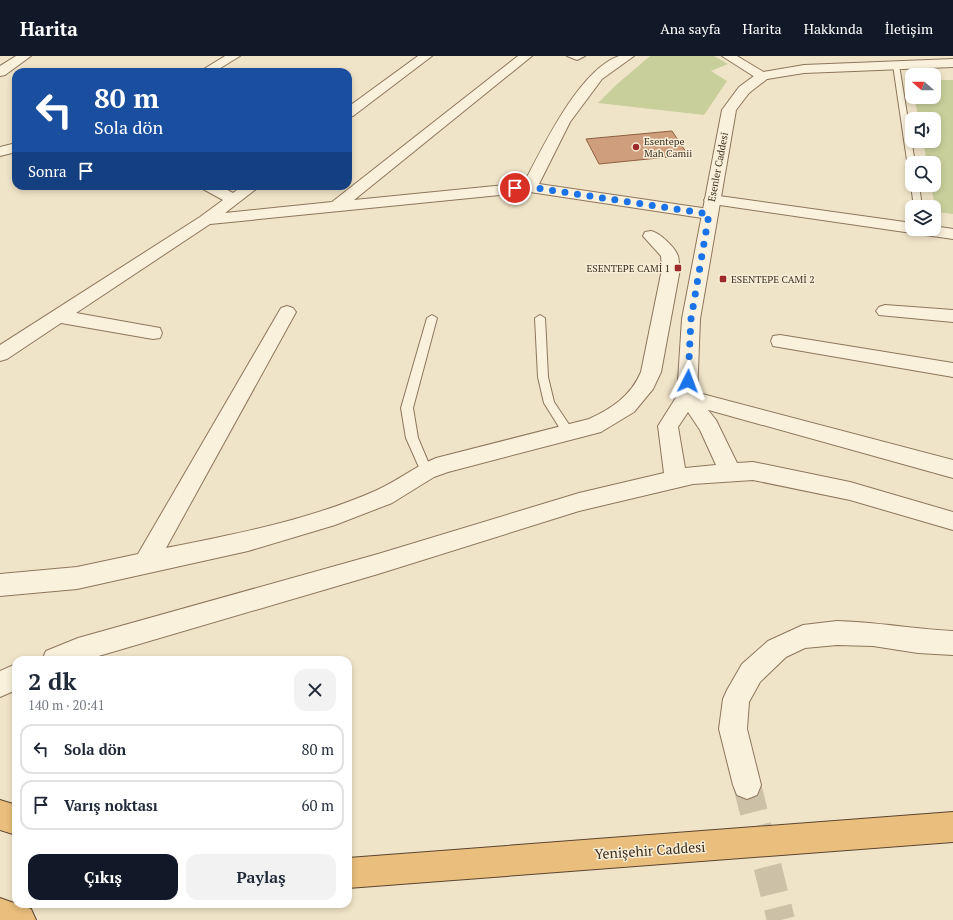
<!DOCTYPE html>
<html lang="tr">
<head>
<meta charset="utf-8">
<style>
	body { margin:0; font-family:"PT Serif",serif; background:#f2f2f3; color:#1f2937; height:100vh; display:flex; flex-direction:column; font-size:15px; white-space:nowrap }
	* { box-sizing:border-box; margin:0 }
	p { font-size:13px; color:#747a83 }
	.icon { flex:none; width:22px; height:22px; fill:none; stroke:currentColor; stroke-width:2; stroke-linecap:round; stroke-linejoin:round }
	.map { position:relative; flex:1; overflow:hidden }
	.details { position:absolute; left:12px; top:600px; width:340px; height:252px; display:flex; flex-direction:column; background:#fff; border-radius:12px; box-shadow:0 2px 6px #0003 }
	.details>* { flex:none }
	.banner { position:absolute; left:12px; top:12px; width:340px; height:122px; border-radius:12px; box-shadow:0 2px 6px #0003; background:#1a4fa0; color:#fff; overflow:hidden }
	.needle { width:26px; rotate:290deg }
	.fabs { position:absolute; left:905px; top:12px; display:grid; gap:8px }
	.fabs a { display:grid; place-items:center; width:36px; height:36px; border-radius:8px; background:#fff; box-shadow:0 2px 6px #0003; font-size:20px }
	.pin { position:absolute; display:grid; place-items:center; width:34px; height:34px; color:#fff; margin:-17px; border:2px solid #fff; border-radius:50%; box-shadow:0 1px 4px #0007 }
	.me { position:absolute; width:44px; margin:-22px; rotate:3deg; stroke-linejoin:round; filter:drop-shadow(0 0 3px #0008) }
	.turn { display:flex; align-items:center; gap:14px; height:84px; padding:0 16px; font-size:18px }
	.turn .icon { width:52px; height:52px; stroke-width:2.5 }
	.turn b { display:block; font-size:28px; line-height:34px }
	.then { display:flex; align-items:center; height:38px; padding:0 16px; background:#0003; gap:8px; font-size:15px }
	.round { display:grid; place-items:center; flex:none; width:42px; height:42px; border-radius:12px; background:#f2f2f3 }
	.head { display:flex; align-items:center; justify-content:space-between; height:68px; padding:0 16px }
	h1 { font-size:24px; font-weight:700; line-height:30px }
	.action { display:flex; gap:8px; margin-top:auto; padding:8px 16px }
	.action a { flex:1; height:46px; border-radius:12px; background:#111827; color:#fff; font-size:16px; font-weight:700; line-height:46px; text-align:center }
	.action a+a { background:#f2f2f3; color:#1f2937 }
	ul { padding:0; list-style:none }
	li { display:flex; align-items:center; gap:12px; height:50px; margin:0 8px 6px; padding:0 8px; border:2px solid #e0e1e3; border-radius:12px }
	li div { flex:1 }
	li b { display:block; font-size:15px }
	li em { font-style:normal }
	header { display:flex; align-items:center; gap:24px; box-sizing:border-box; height:56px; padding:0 20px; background:#111827; color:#fff }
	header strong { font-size:19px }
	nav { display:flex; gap:22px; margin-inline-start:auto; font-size:14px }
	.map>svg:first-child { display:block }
</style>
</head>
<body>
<header>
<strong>Harita</strong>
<nav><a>Ana sayfa</a><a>Harita</a><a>Hakkında</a><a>İletişim</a></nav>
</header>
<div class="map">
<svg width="953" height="864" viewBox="0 0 953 864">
	<rect width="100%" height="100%" fill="#f0e4c8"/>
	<g fill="#c9cf9b">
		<path d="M 650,0 L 714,0 L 728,8 L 711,15 L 727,25 L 704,59 L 598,47 L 615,30 Z"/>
		<path d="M 934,24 L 953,24 L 953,158 L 936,156 L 931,129 L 934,129 L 934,107 L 927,107 L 923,85 L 934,85 L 934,63 L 919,63 L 914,41 L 934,41 Z"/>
	</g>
	<path fill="#cf9f7d" stroke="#8d5f41" d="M 672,75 L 688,99 L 599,108 L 586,83 Z"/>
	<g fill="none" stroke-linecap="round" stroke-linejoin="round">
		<path stroke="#ccc0a6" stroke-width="28" stroke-dasharray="28 14" stroke-linecap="butt" d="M 747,729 L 781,864"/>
		<g stroke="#8d765c" stroke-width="2">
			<g id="service">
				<path d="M 567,0 L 585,0 L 577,4 Z"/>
				<path d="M 896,7 L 899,9 L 915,107 L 912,107 L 912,113 L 908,111 L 893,9 Z"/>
				<path d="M 912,127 L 912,129 L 919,129 L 922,151 L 914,151 L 911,129 Z"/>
				<path d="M 432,259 L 437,262 L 413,352 L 418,382 L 432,415 L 430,418 L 422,418 L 406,382 L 401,352 L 427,262 Z"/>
				<path d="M 540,259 L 545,262 L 548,321 L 554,346 L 574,376 L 572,379 L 564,379 L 544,347 L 538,321 L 535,262 Z"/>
			</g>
		</g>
		<g stroke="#8d765c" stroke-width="2">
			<g id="minor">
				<path d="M 16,0 L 31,0 L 5,19 L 0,20 L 0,10 Z"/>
				<path d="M 225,0 L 240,0 L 214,16 L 199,16 Z"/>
				<path d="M 418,0 L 432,0 L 353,60 L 348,61 L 348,51 Z"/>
				<path d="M 518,0 L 532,0 L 354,144 L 524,127 C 543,91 579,14 619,0 C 623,0 630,0 634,0 L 602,23 L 570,66 L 539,128 L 709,153 L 715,155 L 717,158 L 715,161 L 709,163 L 530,136 L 210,168 L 76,257 L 160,272 L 162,277 L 160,282 L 153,283 L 61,267 L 7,303 L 0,305 L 0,289 L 200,161 L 223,144 L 203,133 L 200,130 L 220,130 L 233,137 L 242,130 L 260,130 L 225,157 L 332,146 Z"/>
				<path d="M 722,0 L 737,0 L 770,20 L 768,23 L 758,23 Z"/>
				<path d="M 16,87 L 16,96 L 0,100 L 0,91 Z"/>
				<path d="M 712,139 L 912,167 L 912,173 L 934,173 L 934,170 L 953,173 L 953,183 L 706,147 L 704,144 L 706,141 Z"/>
				<path d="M 651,175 C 660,177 675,191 678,200 C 679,204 679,209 680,213 L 661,316 L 653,333 L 634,356 L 601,376 L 448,416 L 434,421 L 392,447 L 335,469 L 248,495 L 77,533 L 0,540 L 0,518 L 77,511 L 138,498 L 281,252 L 287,250 L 293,252 L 296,256 L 166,492 C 236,478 309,464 375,435 C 396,426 414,411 436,402 L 589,363 C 611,353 631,340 641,316 L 662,213 L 661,200 L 643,180 L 645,176 Z"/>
				<path d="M 885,249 L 953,254 L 953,266 L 879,259 L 876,255 L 879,251 Z"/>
				<path d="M 780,279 L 953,307 L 953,321 L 773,290 L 771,285 L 773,280 Z"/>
				<path d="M 687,334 L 953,404 L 953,422 L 680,346 L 677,341 L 680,336 Z"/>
				<path d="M 837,565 C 876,566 914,573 953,575 L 953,599 L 918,597 L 873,590 L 837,589 L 805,592 L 786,601 L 760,626 L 749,646 L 747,673 L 761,729 L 757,739 L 747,743 L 737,739 L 733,729 L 719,673 L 723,643 L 727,634 L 742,608 L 768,585 L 803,569 Z"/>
			</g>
		</g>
		<g stroke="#8d765c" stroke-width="2">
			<g id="tertiary">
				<path d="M 953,3 L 953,11 L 804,17 L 767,23 L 749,37 L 736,54 L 700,263 L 697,340 L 716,364 L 737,407 L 753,406 L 850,426 L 953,456 L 953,474 L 850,444 L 753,424 L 693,428 L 579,455 L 378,518 L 85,604 L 42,604 L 46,595 L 78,582 L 378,498 L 579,437 L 664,417 L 658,370 L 677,340 L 682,263 L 722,54 L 739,31 L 758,17 L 763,16 L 804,9 ZM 688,356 L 700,374 L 716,409 L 685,412 L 678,371 Z"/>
				<path d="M 16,608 L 16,634 L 0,641 L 0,615 Z"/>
			</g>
		</g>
		<g stroke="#5b4430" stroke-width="2">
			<g id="trunk">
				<path d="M 0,744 L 16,749 L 16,779 L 0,774 Z"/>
				<path d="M 953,756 L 953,786 L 348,832 L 348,802 Z"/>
				<path d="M 0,842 L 31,853 L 36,864 L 0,864 Z"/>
			</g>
		</g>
		<use href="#service" fill="#faf1dc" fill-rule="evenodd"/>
		<use href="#minor" fill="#faf1dc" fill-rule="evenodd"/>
		<use href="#tertiary" fill="#faf1dc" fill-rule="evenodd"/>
		<use href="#trunk" fill="#eabe7c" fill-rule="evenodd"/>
	</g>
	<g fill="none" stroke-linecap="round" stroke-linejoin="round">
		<path stroke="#1a73e8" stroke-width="7" stroke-dasharray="0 12.6" d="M 515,132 L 530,131 L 709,158 L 691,263 L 688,325"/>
	</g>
	<g fill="#9e2a2b" stroke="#f7eed8" stroke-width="1.5">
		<circle cx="636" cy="91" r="4"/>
		<rect x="674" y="208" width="8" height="8" rx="2"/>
		<rect x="719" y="219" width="8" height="8" rx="2"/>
	</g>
	<g text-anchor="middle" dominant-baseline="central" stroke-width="3" stroke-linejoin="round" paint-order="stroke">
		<g font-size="10" fill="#3d2e20" stroke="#f7eed8" text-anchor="start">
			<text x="644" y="85">Esentepe<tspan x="644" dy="12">Mah Camii</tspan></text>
			<text x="670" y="212" text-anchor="end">ESENTEPE CAMİ 1</text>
			<text x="731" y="223">ESENTEPE CAMİ 2</text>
		</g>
		<g font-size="10" fill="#3d2e20" stroke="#f7eed8">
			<text transform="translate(718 111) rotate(-79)">Esenler Caddesi</text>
		</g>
		<g font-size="14" fill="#3d2e20" stroke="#f7eed8">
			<text transform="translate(650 794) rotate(-4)">Yenişehir Caddesi</text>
		</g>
	</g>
</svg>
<div class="fabs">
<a><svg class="needle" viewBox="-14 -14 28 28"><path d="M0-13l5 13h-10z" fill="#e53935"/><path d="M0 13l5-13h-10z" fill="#747a83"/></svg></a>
<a><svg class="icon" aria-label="sound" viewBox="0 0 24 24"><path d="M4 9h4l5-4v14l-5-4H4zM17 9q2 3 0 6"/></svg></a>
<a><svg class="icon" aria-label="search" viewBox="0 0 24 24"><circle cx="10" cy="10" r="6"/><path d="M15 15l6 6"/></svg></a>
<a><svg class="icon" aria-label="layers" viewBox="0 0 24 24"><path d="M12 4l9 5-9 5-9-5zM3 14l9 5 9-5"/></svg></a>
</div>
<div class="pin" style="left:515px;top:132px;background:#d93025"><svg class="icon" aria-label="arrive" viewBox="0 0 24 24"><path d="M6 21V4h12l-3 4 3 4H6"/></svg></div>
<svg class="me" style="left:688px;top:325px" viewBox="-20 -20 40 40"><path d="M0-17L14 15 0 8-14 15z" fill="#1a73e8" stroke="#fff" stroke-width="4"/></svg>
<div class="banner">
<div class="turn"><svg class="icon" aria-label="left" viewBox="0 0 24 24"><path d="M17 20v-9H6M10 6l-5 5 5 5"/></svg><div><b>80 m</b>Sola dön</div></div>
<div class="then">Sonra<svg class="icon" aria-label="arrive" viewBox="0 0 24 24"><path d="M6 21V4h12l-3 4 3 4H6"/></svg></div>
</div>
<section class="details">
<div class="head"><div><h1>2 dk</h1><p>140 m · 20:41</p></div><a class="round"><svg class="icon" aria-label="close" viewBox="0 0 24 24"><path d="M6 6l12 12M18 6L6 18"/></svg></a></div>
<ul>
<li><svg class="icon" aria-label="left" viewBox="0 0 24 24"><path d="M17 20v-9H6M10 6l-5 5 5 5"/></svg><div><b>Sola dön</b></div><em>80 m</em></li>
<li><svg class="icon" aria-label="arrive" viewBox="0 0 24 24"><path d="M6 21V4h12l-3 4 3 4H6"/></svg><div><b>Varış noktası</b></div><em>60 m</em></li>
</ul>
<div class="action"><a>Çıkış</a><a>Paylaş</a></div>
</section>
</div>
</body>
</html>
